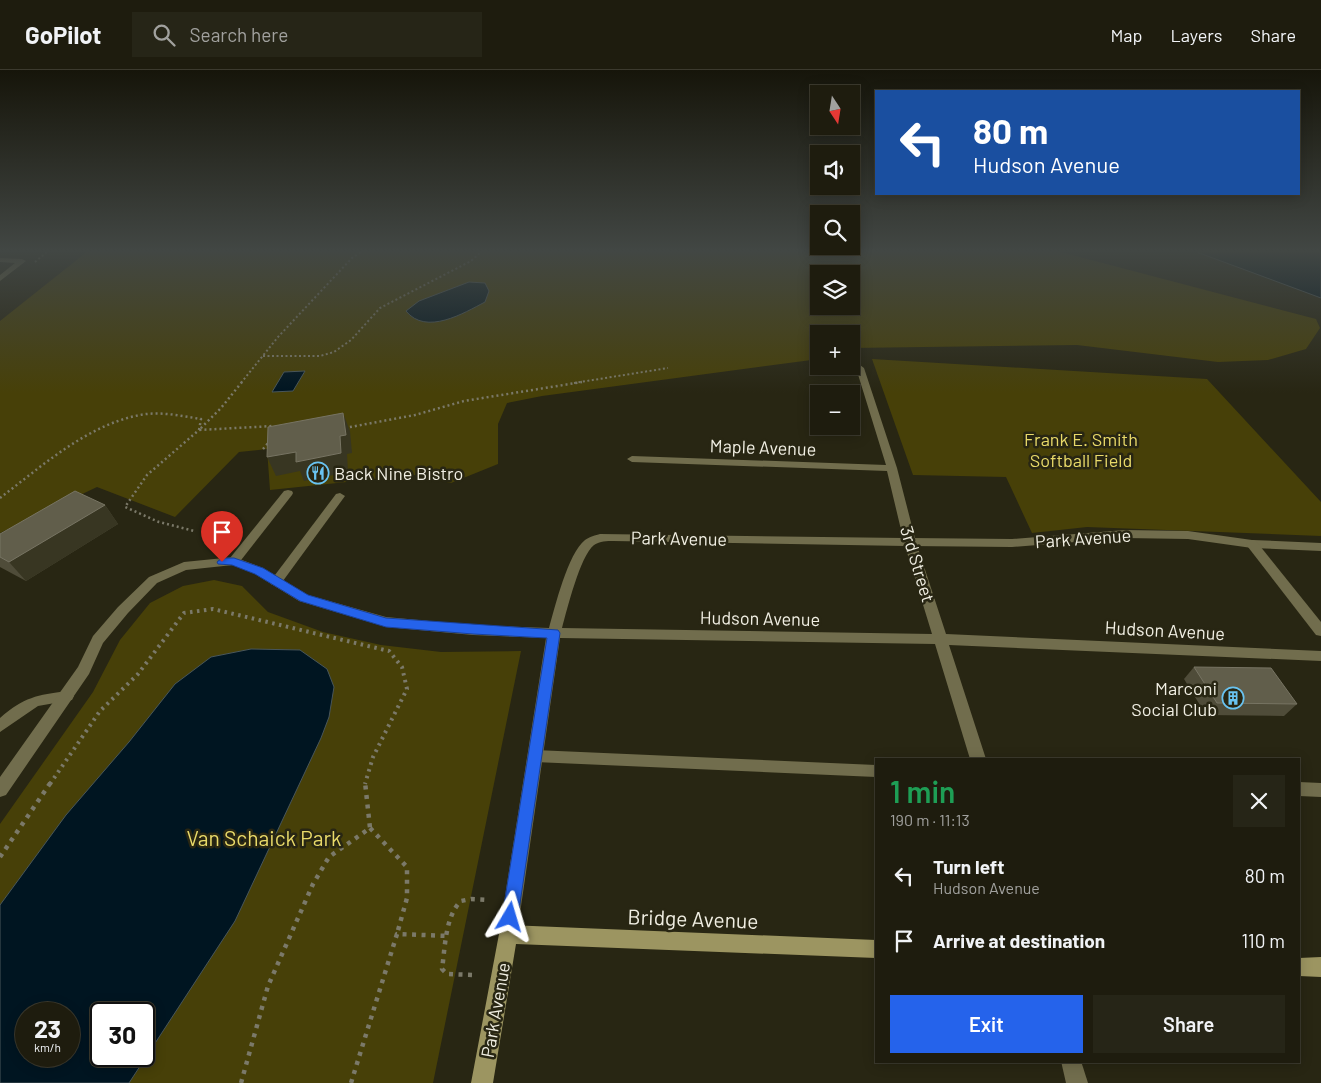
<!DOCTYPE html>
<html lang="en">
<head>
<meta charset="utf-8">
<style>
	body { margin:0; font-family:Barlow,sans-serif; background:#262517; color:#f1f3f6; height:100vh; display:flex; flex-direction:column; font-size:19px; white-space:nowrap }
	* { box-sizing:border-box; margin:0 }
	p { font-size:16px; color:#a1a19e }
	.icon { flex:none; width:28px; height:28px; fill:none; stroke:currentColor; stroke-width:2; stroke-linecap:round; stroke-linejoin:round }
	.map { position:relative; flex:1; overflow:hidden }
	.side { position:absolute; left:875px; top:688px; width:425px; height:305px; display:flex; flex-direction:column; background:#1e1c0e; border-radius:0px; box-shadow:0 2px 12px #0003,0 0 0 1px #3c3a2e }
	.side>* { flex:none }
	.guide { position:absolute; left:875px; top:20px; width:425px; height:105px; border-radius:0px; box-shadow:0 2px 12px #0003,0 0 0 1px #3c3a2e; background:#1a4fa0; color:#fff; overflow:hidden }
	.needle { width:32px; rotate:168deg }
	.fabs { position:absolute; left:810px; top:15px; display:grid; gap:10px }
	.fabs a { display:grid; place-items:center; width:50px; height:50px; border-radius:0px; background:#1e1c0e; box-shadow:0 2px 12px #0003,0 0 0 1px #3c3a2e; font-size:25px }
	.speed { position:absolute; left:15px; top:932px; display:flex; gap:10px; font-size:25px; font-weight:700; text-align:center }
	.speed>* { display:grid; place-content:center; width:65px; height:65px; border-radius:50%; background:#1e1c0e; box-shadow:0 2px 12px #0003,0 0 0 1px #3c3a2e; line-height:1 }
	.speed small { font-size:12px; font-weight:400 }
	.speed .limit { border:2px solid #111; border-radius:8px; background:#fff; color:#111 }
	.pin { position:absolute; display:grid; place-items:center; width:42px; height:42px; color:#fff; margin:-51px -21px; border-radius:50% 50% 50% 0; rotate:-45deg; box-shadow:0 0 5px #0007 }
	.pin .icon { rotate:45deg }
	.me { position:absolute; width:55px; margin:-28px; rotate:7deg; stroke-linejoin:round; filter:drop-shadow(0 0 4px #0008) }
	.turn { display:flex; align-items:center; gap:18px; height:105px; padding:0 15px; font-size:22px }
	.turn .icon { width:65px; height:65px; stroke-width:2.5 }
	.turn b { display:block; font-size:35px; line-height:42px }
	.round { display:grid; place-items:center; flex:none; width:52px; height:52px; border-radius:0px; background:#262517 }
	.overview { display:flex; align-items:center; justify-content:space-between; height:85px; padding:0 15px }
	h1 { font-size:30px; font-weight:600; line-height:38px; color:#1e9e55 }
	.primary-button { display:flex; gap:10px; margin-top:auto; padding:10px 15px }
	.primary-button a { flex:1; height:58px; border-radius:0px; background:#2563eb; color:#fff; font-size:20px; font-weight:600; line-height:58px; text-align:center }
	.primary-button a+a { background:#262517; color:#f1f3f6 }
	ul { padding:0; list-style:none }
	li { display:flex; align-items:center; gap:15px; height:65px; padding:0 15px }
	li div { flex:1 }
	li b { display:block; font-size:19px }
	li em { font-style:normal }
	header { display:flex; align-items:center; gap:30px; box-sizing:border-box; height:70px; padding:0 25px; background:#1e1c0e; border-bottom:1px solid #3c3a2e }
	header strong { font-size:24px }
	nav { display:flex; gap:28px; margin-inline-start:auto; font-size:18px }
	.search { width:350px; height:45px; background:#262517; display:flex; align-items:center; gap:12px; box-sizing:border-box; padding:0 18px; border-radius:0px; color:#a1a19e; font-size:19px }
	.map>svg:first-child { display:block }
</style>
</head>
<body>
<header>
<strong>GoPilot</strong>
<div class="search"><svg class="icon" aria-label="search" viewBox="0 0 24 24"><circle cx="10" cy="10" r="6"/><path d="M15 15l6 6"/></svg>Search here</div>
<nav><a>Map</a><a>Layers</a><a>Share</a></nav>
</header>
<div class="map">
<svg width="1321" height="1013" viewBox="0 0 1321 1013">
	<rect width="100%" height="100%" fill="#282613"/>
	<g fill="#474008" fill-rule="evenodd">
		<path d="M 88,181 L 1057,181 L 1316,249 L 1320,258 L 1306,279 L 1268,290 L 1218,292 L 1077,275 L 851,278 L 851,264 L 819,264 L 819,289 L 542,326 L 507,333 L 498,354 L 498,394 L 451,413 L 414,405 L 270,420 L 267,379 L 239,382 L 175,447 L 97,417 L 0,463 L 0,251 ZM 819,204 L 851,204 L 851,236 L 819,236 Z"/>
		<path d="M 872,289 L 1207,309 L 1321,432 L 1321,466 L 1087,457 L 1032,463 L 1006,407 L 913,405 Z"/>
		<path d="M 214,510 L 242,516 L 268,542 L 323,562 L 381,575 L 441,582 L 521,581 L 433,1013 L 0,1013 L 0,754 L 93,622 L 120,570 L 150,533 L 183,516 ZM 26,944 L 69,944 L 69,986 L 26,986 ZM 101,944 L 144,944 L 144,986 L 101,986 Z"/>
	</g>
	<g fill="#001521" stroke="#48565b" fill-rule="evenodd">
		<path d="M 1194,181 L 1321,181 L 1321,228 Z"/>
		<path d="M 469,212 L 485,213 L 489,221 L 485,232 C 464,243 426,266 406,241 L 419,231 Z"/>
		<path d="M 305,301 L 293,321 L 272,322 L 284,302 Z"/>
		<path d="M 251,579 L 300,580 L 327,599 L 334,617 L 329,647 L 321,668 L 235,851 L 129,1013 L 0,1013 L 0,835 L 66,745 L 129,672 L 175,614 L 211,587 ZM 26,944 L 69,944 L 69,986 L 26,986 ZM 101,944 L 144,944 L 144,986 L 101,986 Z"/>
	</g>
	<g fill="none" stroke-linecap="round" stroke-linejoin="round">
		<g stroke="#7b7969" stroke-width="2" stroke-dasharray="2 2.5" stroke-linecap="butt">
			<path d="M 35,192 L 48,181"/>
			<path d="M 263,286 L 320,286 L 334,282 L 351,270 L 380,238 L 471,191 L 482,181"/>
			<path d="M 241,313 L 278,267 L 352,188 L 362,181"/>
			<path d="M 574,313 L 668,298"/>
		</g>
		<g stroke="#7b7969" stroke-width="2.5" stroke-dasharray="2 3" stroke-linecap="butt">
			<path d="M 242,312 L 221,338 L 199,360 L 273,356"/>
			<path d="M 345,358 L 415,345 L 464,331 L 582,312"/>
			<path d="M 263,379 L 269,372"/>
			<path d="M 0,428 C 42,396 87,355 140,345 C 160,341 181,346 201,349 L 199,360 L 147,405 L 125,437 L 159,452 L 194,461"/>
		</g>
		<path stroke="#7b7969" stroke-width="4" stroke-dasharray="2.5 4.5" stroke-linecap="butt" d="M 50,714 L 100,641 L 138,604 L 184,543 L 213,539 L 389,581 L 402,597 L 407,619 L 373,687 L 365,714"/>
		<g stroke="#7b7969" stroke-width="4.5" stroke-dasharray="4 5.5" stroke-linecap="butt">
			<path d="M 370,758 L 407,797 L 407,828 L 397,864"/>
			<path d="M 0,787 L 51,712"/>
			<path d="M 472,905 L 447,904 L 442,899 C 445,879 445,846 461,831 L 471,829 L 489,830"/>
			<path d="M 241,1013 L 268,916 L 313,814 L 329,787 L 370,758 L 365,712"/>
			<path d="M 351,1013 L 397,864 L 448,866"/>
		</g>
		<g fill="#716d4d" fill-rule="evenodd">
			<path d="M 288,420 L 292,421 L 293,423 L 292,425 L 238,494 L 230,494 L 228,491 L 230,488 L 284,421 Z"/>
			<path d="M 340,423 L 345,426 L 280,515 L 272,515 L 270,512 L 272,509 L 336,424 Z"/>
			<path d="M 1125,460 L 1188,461 L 1252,470 L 1321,473 L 1321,481 L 1252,478 L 1188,469 L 1125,468 L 1012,477 L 910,476 L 905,472 L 910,468 L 1012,469 Z"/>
			<path d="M 67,621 L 72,622 L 74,626 L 72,630 L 38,636 L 0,662 L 0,648 C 24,627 37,625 67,621 Z"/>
			<path d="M 535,680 L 876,695 L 876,707 L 535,692 L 530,690 L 528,686 L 530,682 Z"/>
			<path d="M 1299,712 L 1321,713 L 1321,727 L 1299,726 Z"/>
		</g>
		<g fill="#716d4d" fill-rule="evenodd">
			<path d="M 0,188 L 22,189 L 26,191 L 0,211 L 0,205 L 15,193 L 0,192 Z"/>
			<path d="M 860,295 L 864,298 L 897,398 L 916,472 L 946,564 L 1321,581 L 1321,591 L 949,575 L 986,689 L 970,689 L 935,574 L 560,568 L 517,864 L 515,871 L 508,873 L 501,871 L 499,864 L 546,568 L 473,565 L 386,557 L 299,531 L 255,504 L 233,495 L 186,500 L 157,513 L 128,543 L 103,573 L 89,604 L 6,725 L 0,727 L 0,707 L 78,597 L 93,566 L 118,537 L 149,507 L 184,492 L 234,487 L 263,498 L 308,525 L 386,547 L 473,555 L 549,558 C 555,537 568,483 585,470 C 589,467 596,465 600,464 L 903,468 L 887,401 L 632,392 L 627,389 L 632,386 L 886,395 L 856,298 ZM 613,471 L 905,476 L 932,564 L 562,558 C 567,540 580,486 594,475 C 600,471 607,471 613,471 Z"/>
			<path d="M 1252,470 L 1256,471 L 1321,552 L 1321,566 L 1316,565 L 1248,477 L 1246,474 L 1248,471 Z"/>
			<path d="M 1061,991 L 1081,991 L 1088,1013 L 1066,1013 Z"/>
		</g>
		<g fill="#9c9561" fill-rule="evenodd">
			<path d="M 508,855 L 876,870 L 876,888 L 516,874 L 493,1013 L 471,1013 L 499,864 L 501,857 Z"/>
			<path d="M 1321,887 L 1321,907 L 1299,906 L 1299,888 Z"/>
		</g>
	</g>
	<g fill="#4f4c39">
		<path d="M 105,435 L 118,454 L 26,511 L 0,497 L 0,464 Z"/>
		<path d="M 1194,597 L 1297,634 L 1284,646 L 1206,645 L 1184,609 Z"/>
	</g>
	<g fill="#383622">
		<path d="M 343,343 L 350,361 L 352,383 L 347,384 L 348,402 L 304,411 L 300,401 L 276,406 L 267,387 Z"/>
		<path d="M 105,435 L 118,454 L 26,511 L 9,492 Z"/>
	</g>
	<g fill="#615e4b" stroke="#777463">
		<path d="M 343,343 L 346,365 L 340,366 L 341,383 L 296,392 L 296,382 L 267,387 L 268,357 Z"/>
		<path d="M 75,421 L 105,435 L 9,492 L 0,487 L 0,464 Z"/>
		<path d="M 1194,597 L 1271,598 L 1297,634 L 1217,633 Z"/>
	</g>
	<linearGradient id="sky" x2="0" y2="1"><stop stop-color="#16150a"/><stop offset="0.56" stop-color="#424744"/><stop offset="1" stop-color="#424744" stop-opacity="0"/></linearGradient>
	<rect width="1321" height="323" fill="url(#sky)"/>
	<path fill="#2563eb" stroke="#184099" d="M 222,488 L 234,488 L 263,498 L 308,525 L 386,548 L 558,560 L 560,563 L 518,847 L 516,853 L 510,855 L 504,853 L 502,847 L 547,568 L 473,564 L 386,557 L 300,531 L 255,504 L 232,495 L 218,494 L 217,492 Z"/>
	<defs>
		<g id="restaurant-ring" transform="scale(1.125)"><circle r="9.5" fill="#282613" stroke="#69c3f1" stroke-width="1.5"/><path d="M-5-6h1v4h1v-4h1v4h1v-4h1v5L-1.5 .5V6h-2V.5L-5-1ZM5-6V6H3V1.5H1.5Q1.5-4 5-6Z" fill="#69c3f1"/></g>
		<g id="building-ring" transform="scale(1.125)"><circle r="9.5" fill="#282613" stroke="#69c3f1" stroke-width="1.5"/><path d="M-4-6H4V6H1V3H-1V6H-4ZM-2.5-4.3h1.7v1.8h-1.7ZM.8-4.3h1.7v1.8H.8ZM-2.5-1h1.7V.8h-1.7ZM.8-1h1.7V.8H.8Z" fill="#69c3f1"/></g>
	</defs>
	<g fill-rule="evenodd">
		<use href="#restaurant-ring" x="318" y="403"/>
		<use href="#building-ring" x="1233" y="628"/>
	</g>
	<g text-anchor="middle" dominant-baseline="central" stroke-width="5" stroke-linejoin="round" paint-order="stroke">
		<g font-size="18" fill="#e9da69" stroke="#282613">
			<text x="1081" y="369">Frank E. Smith<tspan x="1081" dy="21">Softball Field</tspan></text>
		</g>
		<g font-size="18" fill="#f1efe3" stroke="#282613">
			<text transform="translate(763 377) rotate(2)">Maple Avenue</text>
			<text transform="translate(679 468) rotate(1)">Park Avenue</text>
			<text transform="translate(1083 468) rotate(-4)">Park Avenue</text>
			<text transform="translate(918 494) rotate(73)">3rd Street</text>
			<text transform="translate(760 548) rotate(1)">Hudson Avenue</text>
			<text transform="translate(1165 560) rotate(3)">Hudson Avenue</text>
			<text transform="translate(495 940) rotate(-80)">Park Avenue</text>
		</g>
		<g font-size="18" fill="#f1efe3" stroke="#282613" text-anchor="start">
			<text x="334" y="403">Back Nine Bistro</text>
			<text x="1217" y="618" text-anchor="end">Marconi<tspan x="1217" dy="21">Social Club</tspan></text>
		</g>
		<g font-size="21" fill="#e9da69" stroke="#282613">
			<text x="264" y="767">Van Schaick Park</text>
		</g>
		<g font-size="21" fill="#f1efe3" stroke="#282613">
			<text transform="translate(693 848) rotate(2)">Bridge Avenue</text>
		</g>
	</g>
</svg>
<div class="fabs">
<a><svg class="needle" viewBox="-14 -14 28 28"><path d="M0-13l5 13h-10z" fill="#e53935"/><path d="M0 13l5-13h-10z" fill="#a1a19e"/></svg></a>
<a><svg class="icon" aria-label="sound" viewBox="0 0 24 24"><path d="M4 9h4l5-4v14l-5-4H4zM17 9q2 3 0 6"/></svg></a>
<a><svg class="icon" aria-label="search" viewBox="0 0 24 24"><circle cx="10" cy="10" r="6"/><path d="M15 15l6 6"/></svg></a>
<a><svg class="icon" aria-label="layers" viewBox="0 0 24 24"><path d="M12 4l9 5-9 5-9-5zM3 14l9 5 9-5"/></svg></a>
<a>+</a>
<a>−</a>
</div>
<div class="speed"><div>23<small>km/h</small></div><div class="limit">30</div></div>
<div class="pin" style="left:222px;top:492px;background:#d93025"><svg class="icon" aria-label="arrive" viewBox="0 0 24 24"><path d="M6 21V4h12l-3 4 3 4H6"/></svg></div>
<svg class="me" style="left:510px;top:847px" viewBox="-20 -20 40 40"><path d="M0-17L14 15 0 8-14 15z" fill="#2563eb" stroke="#fff" stroke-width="4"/></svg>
<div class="guide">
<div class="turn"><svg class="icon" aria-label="left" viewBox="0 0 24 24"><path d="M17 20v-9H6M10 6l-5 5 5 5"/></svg><div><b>80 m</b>Hudson Avenue</div></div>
</div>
<section class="side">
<div class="overview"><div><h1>1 min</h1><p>190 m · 11:13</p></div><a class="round"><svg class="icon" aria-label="close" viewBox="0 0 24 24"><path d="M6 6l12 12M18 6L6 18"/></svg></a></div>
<ul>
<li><svg class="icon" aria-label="left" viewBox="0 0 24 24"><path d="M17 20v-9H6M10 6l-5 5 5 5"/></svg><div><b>Turn left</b><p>Hudson Avenue</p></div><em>80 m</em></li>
<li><svg class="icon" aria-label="arrive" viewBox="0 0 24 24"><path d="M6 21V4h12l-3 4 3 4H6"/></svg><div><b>Arrive at destination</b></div><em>110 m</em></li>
</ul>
<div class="primary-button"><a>Exit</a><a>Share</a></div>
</section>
</div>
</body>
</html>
